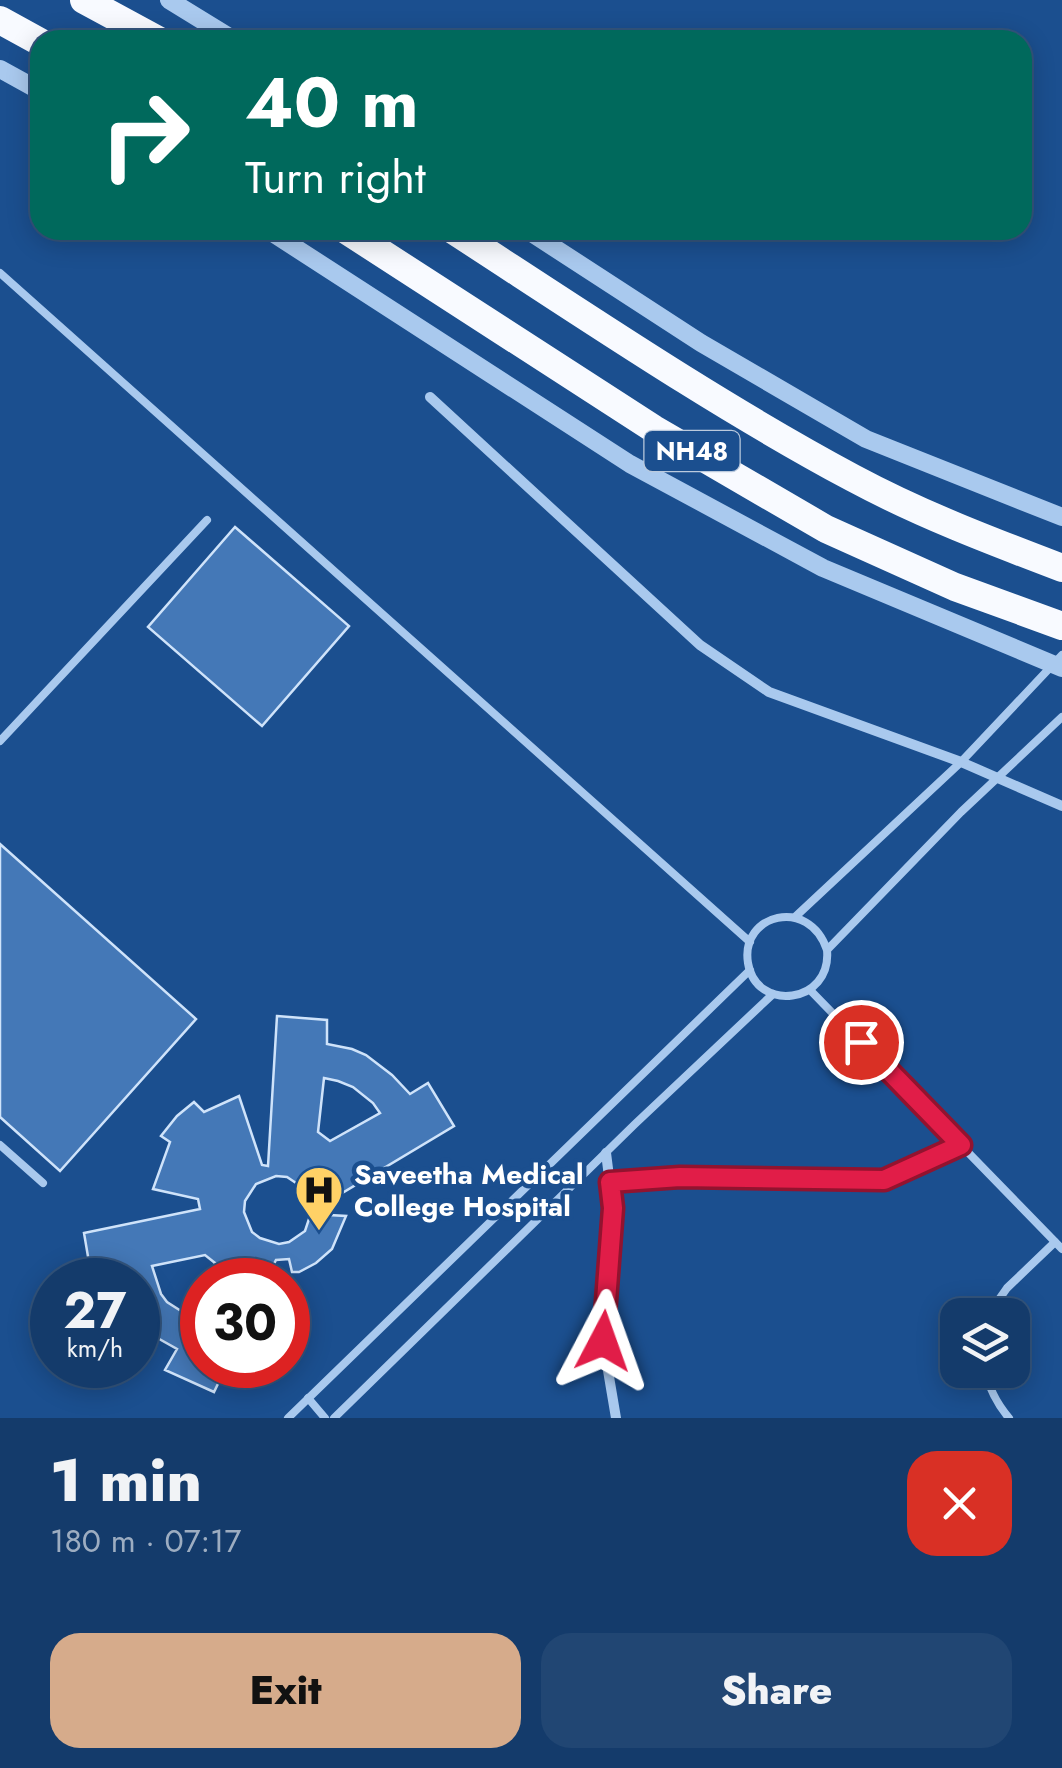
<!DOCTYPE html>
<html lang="en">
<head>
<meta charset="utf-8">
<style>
	body { margin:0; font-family:Jost,sans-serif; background:#214673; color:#f1f3f6; height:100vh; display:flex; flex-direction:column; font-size:38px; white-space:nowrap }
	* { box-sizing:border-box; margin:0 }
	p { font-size:32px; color:#9dadc1 }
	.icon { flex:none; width:55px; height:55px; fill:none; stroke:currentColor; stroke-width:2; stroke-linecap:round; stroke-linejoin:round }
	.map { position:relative; height:1418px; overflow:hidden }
	.side { display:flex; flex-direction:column; background:#143b6b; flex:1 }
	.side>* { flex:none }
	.top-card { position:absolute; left:30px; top:30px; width:1002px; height:210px; border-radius:30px; box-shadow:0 5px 25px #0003,0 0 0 2px #33557e; background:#00695c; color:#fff; overflow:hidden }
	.controls { position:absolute; left:940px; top:1298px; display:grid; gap:20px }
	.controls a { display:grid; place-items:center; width:90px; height:90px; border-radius:20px; background:#143b6b; box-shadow:0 5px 25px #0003,0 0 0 2px #33557e; font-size:50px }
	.speed { position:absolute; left:30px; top:1258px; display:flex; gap:20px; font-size:50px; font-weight:700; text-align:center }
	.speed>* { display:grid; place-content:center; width:130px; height:130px; border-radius:50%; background:#143b6b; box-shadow:0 5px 25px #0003,0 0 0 2px #33557e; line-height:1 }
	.speed small { font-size:25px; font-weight:400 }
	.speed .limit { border:15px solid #d22; background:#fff; color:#111 }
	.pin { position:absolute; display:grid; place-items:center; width:85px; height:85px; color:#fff; margin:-42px; border:5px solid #fff; border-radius:50%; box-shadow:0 2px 10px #0007 }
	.me { position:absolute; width:110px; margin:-55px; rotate:4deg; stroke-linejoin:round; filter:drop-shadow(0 0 8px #0008) }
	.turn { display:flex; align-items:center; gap:35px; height:210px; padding:0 50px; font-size:45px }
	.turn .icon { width:130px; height:130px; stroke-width:2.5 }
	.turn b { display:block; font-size:70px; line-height:85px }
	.round { display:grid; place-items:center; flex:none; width:105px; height:105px; border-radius:30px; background:#214673 }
	.summary { display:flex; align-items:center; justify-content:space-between; height:170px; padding:0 50px }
	h1 { font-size:60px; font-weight:800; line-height:75px }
	.cta { display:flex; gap:20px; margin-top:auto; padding:20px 50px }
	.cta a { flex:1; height:115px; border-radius:30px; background:#d6ab8b; color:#111; font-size:40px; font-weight:800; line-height:115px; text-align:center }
	.cta a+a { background:#214673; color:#f1f3f6 }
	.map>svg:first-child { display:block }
</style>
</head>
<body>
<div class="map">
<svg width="1062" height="1418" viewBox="0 0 1062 1418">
	<rect width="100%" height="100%" fill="#1b4f8f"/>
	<g fill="#4478b7" stroke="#cfe3fa" stroke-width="2.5" fill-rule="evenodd">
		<path d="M 235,527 L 349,626 L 262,726 L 148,627 Z"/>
		<path d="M 0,844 L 196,1019 L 60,1171 L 0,1117 Z"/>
		<path d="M 277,1016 L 327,1020 L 327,1044 L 352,1049 L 366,1055 L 392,1075 L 410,1094 L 428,1083 L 454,1126 L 329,1201 L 329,1215 L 346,1216 L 332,1249 L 316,1263 L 299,1272 L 292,1272 L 289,1259 L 276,1260 L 266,1280 L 208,1280 L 215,1263 L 205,1255 L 152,1266 L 161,1294 L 167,1302 L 192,1318 L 202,1293 L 202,1365 L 227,1365 L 214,1392 L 165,1370 L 177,1349 L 154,1336 L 138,1319 L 138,1280 L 119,1280 L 118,1274 L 92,1280 L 84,1233 L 200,1209 L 198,1199 L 153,1189 L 170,1142 L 161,1136 L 177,1116 L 194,1102 L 204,1112 L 239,1096 L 262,1165 L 268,1166 ZM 324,1078 L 338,1081 L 353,1087 L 373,1103 L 380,1113 L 330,1141 L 318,1132 ZM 276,1176 L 287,1177 L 305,1189 L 310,1199 L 312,1210 L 305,1231 L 289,1242 L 279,1244 L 260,1238 L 252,1232 L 244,1212 L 245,1201 L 256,1184 Z"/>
	</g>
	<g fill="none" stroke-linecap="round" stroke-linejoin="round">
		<g stroke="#a9c9ee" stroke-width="8">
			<path d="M 0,273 L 750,942"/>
			<path d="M 0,741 L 207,520"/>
			<path d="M 795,917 L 961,762 L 1062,655"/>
			<path d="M 827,950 C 809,896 740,914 748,963 C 756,1013 832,1004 827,950 L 961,812 L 1062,717"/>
			<path d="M 810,990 L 1062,1249"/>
			<path d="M 0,1145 L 43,1183"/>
			<path d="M 988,1315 L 1007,1288 L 1055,1242"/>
			<path d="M 986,1370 C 988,1387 998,1405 1009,1418"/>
			<path d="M 308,1398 L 325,1418"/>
			<path d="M 288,1418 L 750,970"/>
			<path d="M 334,1418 L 635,1124 L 773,994"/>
		</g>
		<g stroke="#a9c9ee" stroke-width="10">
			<path d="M 430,397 L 700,645 L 769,692 L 961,762 L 1062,806"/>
			<path d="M 606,1153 L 613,1208 L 603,1341 L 616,1418"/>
			<path d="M 610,1182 L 680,1177 L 884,1180 L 961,1145"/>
		</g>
		<g stroke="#a9c9ee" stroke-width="18">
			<path d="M 169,0 L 234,40"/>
			<path d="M 0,69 L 40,91"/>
			<path d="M 268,230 L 630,464 L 823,568 L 1062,668"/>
			<path d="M 527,230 L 701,343 L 866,439 L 1062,517"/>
		</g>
		<g stroke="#f8faff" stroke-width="28">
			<path d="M 84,0 L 158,40"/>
			<path d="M 0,20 L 40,42"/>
			<path d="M 346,230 L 654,429 L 826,529 L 955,587 L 1062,626"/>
			<path d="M 453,230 C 584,315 715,404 853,478 C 920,514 991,541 1062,568"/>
		</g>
	</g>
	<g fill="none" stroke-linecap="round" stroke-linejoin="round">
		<g stroke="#92132f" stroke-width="25">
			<path id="route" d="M 603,1341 L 613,1208 L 610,1182 L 680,1177 L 884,1180 L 961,1145 L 861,1042"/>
		</g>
		<use href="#route" stroke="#e11d48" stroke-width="18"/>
	</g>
	<defs>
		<g id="hospital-pin" transform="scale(2.5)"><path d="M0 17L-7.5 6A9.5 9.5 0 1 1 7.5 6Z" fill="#ffd166" stroke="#1b4f8f"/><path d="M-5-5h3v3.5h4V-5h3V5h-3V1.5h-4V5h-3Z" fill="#111"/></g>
	</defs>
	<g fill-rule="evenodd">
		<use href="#hospital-pin" x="319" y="1190"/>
	</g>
	<g text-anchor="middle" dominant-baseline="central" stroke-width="9" stroke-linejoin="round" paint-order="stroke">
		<rect fill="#1b4f8f" stroke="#bbcadd" stroke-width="2.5" x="644.5" y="431" width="95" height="40" rx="8"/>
		<g font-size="25" font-weight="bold" fill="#fff">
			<text x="692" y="451">NH48</text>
		</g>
		<g font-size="28" font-weight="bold" fill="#fff" stroke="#1b4f8f" text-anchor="start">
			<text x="354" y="1174">Saveetha Medical<tspan x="354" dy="32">College Hospital</tspan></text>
		</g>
	</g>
</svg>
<div class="controls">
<a><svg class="icon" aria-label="layers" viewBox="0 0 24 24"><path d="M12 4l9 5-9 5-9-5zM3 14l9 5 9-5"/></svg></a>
</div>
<div class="speed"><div>27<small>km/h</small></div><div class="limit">30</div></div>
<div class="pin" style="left:861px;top:1042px;background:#d93025"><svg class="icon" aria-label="arrive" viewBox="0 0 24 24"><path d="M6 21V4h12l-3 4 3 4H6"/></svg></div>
<svg class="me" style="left:603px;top:1341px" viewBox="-20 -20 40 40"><path d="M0-17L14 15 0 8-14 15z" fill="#e11d48" stroke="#fff" stroke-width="4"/></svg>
<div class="top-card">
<div class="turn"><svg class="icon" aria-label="right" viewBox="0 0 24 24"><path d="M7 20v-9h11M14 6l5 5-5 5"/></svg><div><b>40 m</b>Turn right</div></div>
</div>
</div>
<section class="side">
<div class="summary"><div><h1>1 min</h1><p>180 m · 07:17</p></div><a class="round" style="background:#d93025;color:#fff"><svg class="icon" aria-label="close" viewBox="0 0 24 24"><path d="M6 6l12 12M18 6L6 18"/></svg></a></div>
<div class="cta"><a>Exit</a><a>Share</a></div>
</section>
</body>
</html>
